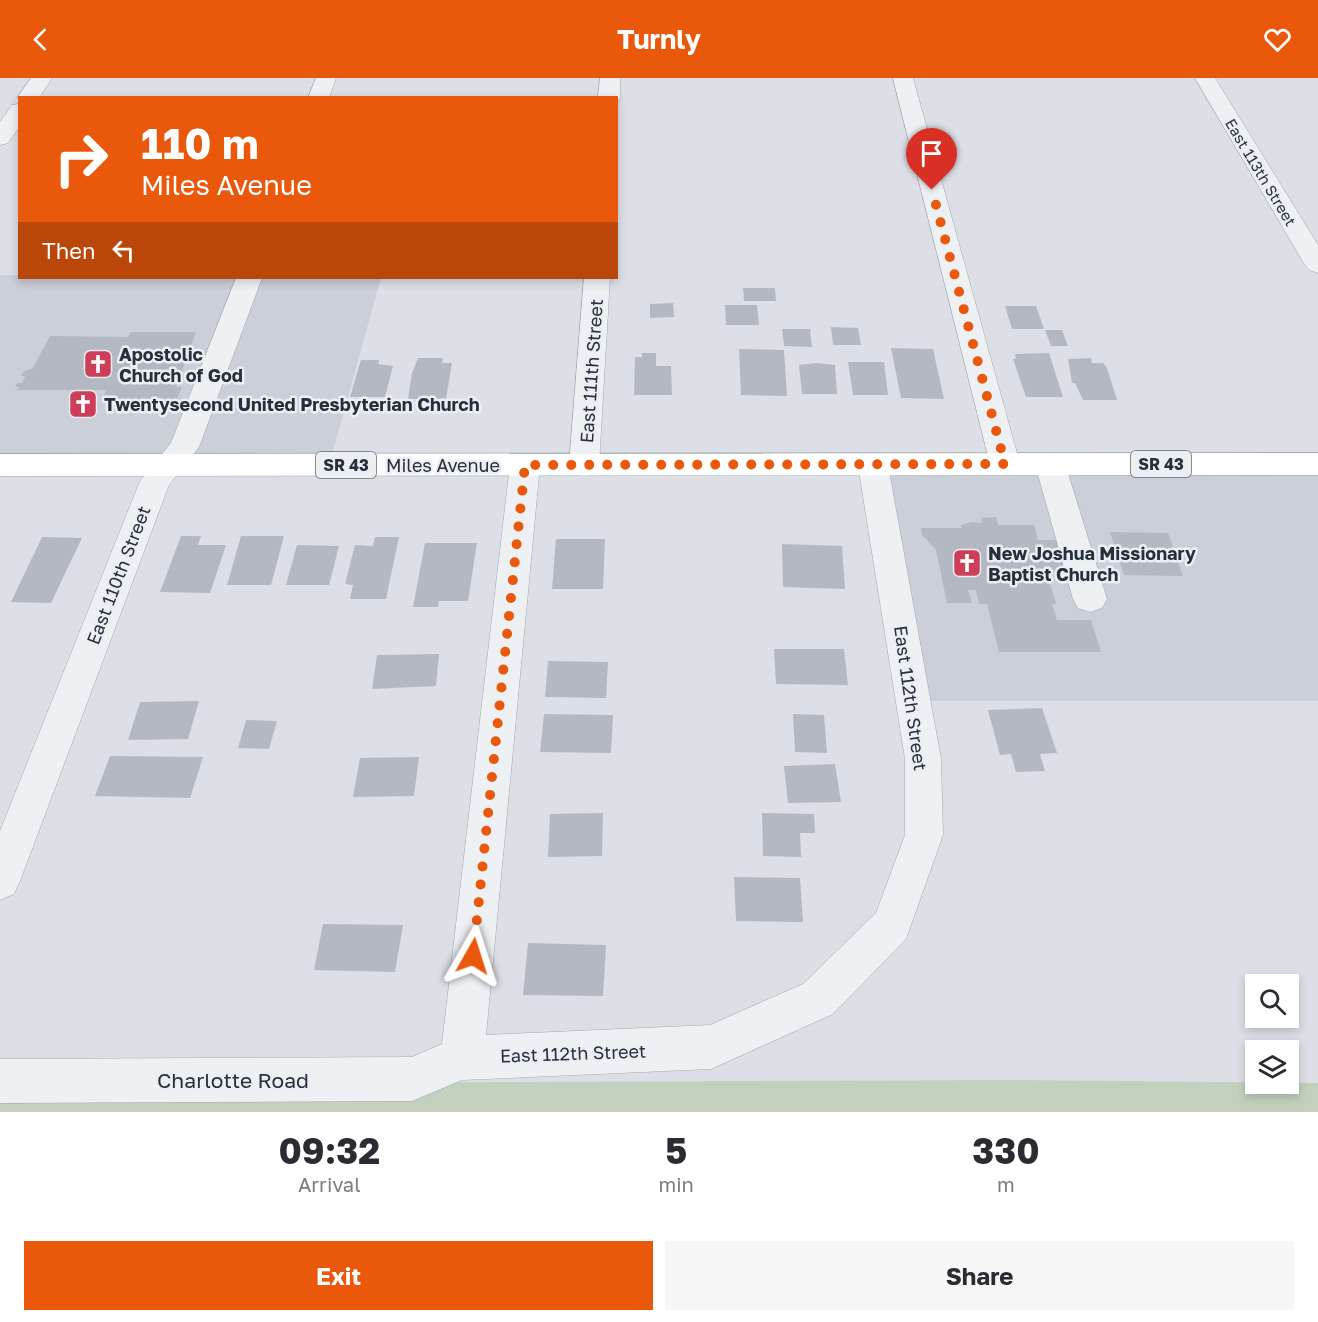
<!DOCTYPE html>
<html lang="en">
<head>
<meta charset="utf-8">
<style>
	body { margin:0; font-family:"Golos Text",sans-serif; background:#f7f7f7; color:#2b2b33; height:100vh; display:flex; flex-direction:column; font-size:22px; white-space:nowrap }
	* { box-sizing:border-box; margin:0 }
	p { font-size:20px; color:#7c7c81 }
	.icon { flex:none; width:33px; height:33px; fill:none; stroke:currentColor; stroke-width:2; stroke-linecap:round; stroke-linejoin:round }
	.map { position:relative; height:1034px; overflow:hidden }
	.side { display:flex; flex-direction:column; background:#fff; flex:1 }
	.side>* { flex:none }
	.top-card { position:absolute; left:18px; top:18px; width:600px; height:183px; border-radius:0px; box-shadow:0 3px 9px #0003; background:#ea580c; color:#fff; overflow:hidden }
	.tools { position:absolute; left:1245px; top:896px; display:grid; gap:12px }
	.tools a { display:grid; place-items:center; width:54px; height:54px; border-radius:0px; background:#fff; box-shadow:0 3px 9px #0003; font-size:30px }
	.pin { position:absolute; display:grid; place-items:center; width:51px; height:51px; color:#fff; margin:-62px -26px; border-radius:50% 50% 50% 0; rotate:-45deg; box-shadow:0 0 6px #0007 }
	.pin .icon { rotate:45deg }
	.me { position:absolute; width:66px; margin:-33px; rotate:6deg; stroke-linejoin:round; filter:drop-shadow(0 0 4px #0008) }
	.turn { display:flex; align-items:center; gap:21px; height:126px; padding:0 24px; font-size:27px }
	.turn .icon { width:78px; height:78px; stroke-width:2.5 }
	.turn b { display:block; font-size:42px; line-height:51px }
	.then { display:flex; align-items:center; height:57px; padding:0 24px; background:#0003; gap:12px; font-size:22px }
	.eta { display:flex; justify-content:space-evenly; align-items:center; height:102px; text-align:center }
	.eta b { font-size:36px; font-weight:700; line-height:42px }
	.button { display:flex; gap:12px; margin-top:auto; padding:12px 24px }
	.button a { flex:1; height:69px; border-radius:0px; background:#ea580c; color:#fff; font-size:24px; font-weight:700; line-height:69px; text-align:center }
	.button a+a { background:#f7f7f7; color:#2b2b33 }
	header { display:flex; justify-content:space-between; align-items:center; height:78px; padding:0 24px; background:#ea580c; color:#fff; font-size:27px; font-weight:700 }
	.map>svg:first-child { display:block }
</style>
</head>
<body>
<header><svg class="icon" aria-label="back" viewBox="0 0 24 24"><path d="M15 5l-7 7 7 7"/></svg>Turnly<svg class="icon" aria-label="heart" viewBox="0 0 24 24"><path d="M12 20l-8-8c-3-5 5-10 8-4 3-6 11-1 8 4z"/></svg></header>
<div class="map">
<svg width="1318" height="1034" viewBox="0 0 1318 1034">
	<rect width="100%" height="100%" fill="#dce0e6"/>
	<g fill="#cacfd8">
		<path d="M 0,197 L 19,197 L 20,200 L 381,200 L 329,387 L 0,387 Z"/>
		<path d="M 1318,386 L 1318,623 L 913,623 L 873,387 Z"/>
	</g>
	<path fill="#c2d0bd" d="M 1004,1002 L 1318,1005 L 1318,1034 L 0,1034 L 0,1006 Z"/>
	<g fill="#b3b9c3">
		<path d="M 743,210 L 775,210 L 776,223 L 744,223 Z"/>
		<path d="M 673,225 L 674,239 L 650,240 L 650,226 Z"/>
		<path d="M 725,227 L 757,227 L 759,247 L 726,247 Z"/>
		<path d="M 1005,228 L 1036,228 L 1044,251 L 1012,251 Z"/>
		<path d="M 831,249 L 858,250 L 861,267 L 833,267 Z"/>
		<path d="M 782,251 L 810,251 L 812,269 L 784,268 Z"/>
		<path d="M 1045,252 L 1062,252 L 1068,268 L 1051,268 Z"/>
		<path d="M 131,254 L 196,254 L 176,309 L 182,309 L 175,326 L 150,326 L 152,321 L 102,321 L 106,312 L 17,312 L 19,309 L 15,309 L 17,305 L 22,305 L 25,298 L 21,298 L 23,294 L 33,290 L 50,258 L 128,259 Z"/>
		<path d="M 891,270 L 933,271 L 944,321 L 901,320 Z"/>
		<path d="M 739,271 L 784,272 L 787,318 L 741,317 Z"/>
		<path d="M 642,275 L 656,275 L 656,288 L 671,288 L 672,317 L 634,317 L 635,279 L 642,279 Z"/>
		<path d="M 1049,275 L 1063,319 L 1026,319 L 1013,281 L 1016,281 L 1015,276 Z"/>
		<path d="M 418,280 L 443,280 L 442,285 L 452,285 L 446,321 L 408,321 L 412,295 Z"/>
		<path d="M 1091,280 L 1092,285 L 1103,285 L 1107,290 L 1117,322 L 1083,322 L 1075,305 L 1072,305 L 1068,281 Z"/>
		<path d="M 361,282 L 379,282 L 378,286 L 393,288 L 385,319 L 350,319 Z"/>
		<path d="M 848,284 L 884,284 L 888,317 L 853,317 Z"/>
		<path d="M 816,285 L 835,287 L 837,316 L 802,316 L 799,287 Z"/>
		<path d="M 996,439 L 998,447 L 1034,447 L 1038,462 L 1056,462 L 1068,495 L 1047,495 L 1056,526 L 1052,526 L 1057,542 L 1091,542 L 1101,574 L 999,574 L 987,526 L 979,526 L 976,512 L 968,512 L 972,525 L 947,525 L 936,472 L 922,457 L 921,450 L 962,450 L 961,447 L 972,444 L 982,445 L 981,440 Z"/>
		<path d="M 1110,454 L 1168,455 L 1183,498 L 1124,497 Z"/>
		<path d="M 181,458 L 201,458 L 198,467 L 226,467 L 210,515 L 160,514 Z"/>
		<path d="M 241,458 L 284,458 L 271,507 L 227,507 Z"/>
		<path d="M 42,459 L 82,460 L 51,525 L 11,524 Z"/>
		<path d="M 375,459 L 399,459 L 386,521 L 350,521 L 353,507 L 345,506 L 355,467 L 373,468 Z"/>
		<path d="M 556,461 L 605,461 L 603,511 L 552,511 Z"/>
		<path d="M 425,465 L 477,465 L 468,523 L 439,523 L 438,529 L 413,529 Z"/>
		<path d="M 782,466 L 842,468 L 845,511 L 783,509 Z"/>
		<path d="M 297,467 L 339,468 L 329,507 L 286,507 Z"/>
		<path d="M 774,571 L 844,571 L 848,607 L 776,606 Z"/>
		<path d="M 439,576 L 436,608 L 372,611 L 377,577 Z"/>
		<path d="M 548,583 L 608,584 L 606,620 L 545,619 Z"/>
		<path d="M 199,623 L 188,661 L 128,662 L 140,624 Z"/>
		<path d="M 1042,630 L 1057,675 L 1040,676 L 1045,693 L 1016,694 L 1011,676 L 1000,677 L 988,632 Z"/>
		<path d="M 544,636 L 613,637 L 611,675 L 540,674 Z"/>
		<path d="M 793,636 L 824,637 L 827,675 L 795,674 Z"/>
		<path d="M 246,642 L 277,643 L 269,671 L 238,670 Z"/>
		<path d="M 110,678 L 203,679 L 190,720 L 95,718 Z"/>
		<path d="M 419,679 L 414,718 L 353,719 L 360,680 Z"/>
		<path d="M 835,686 L 841,724 L 788,725 L 784,688 Z"/>
		<path d="M 603,735 L 602,778 L 548,779 L 550,736 Z"/>
		<path d="M 762,735 L 814,736 L 815,755 L 800,755 L 801,779 L 763,778 Z"/>
		<path d="M 734,799 L 800,800 L 803,844 L 736,843 Z"/>
		<path d="M 323,846 L 403,847 L 395,894 L 314,892 Z"/>
		<path d="M 528,865 L 606,867 L 603,918 L 523,917 Z"/>
	</g>
	<g fill="none" stroke-linecap="round" stroke-linejoin="round">
		<g stroke="#a2a7b0" stroke-width="1">
			<g id="minor">
				<path d="M 31,0 L 52,0 L 39,20 L 20,20 L 20,23 L 17,20 Z"/>
				<path d="M 316,0 L 336,0 L 329,20 L 308,20 Z"/>
				<path d="M 600,0 L 620,0 L 620,20 L 617,25 L 616,20 L 598,20 Z"/>
				<path d="M 893,0 L 913,0 L 1020,386 L 1016,393 L 1005,397 L 994,393 L 990,386 Z"/>
				<path d="M 1195,0 L 1215,0 L 1318,167 L 1318,195 L 1309,192 L 1305,187 Z"/>
				<path d="M 20,26 L 20,48 L 8,65 L 0,67 L 0,44 L 12,27 Z"/>
				<path d="M 236,200 L 262,200 L 199,369 L 169,407 L 20,803 L 14,816 L 0,822 L 0,753 L 140,403 L 171,365 Z"/>
				<path d="M 584,200 L 610,200 L 599,387 L 595,394 L 584,398 L 573,394 L 569,387 Z"/>
				<path d="M 1050,375 L 1061,379 L 1065,386 L 1107,521 L 1102,530 L 1090,534 L 1078,530 L 1073,521 L 1035,386 L 1039,379 Z"/>
				<path d="M 525,376 L 536,380 L 540,387 L 486,957 L 710,947 L 803,906 L 876,835 L 905,757 L 905,681 L 858,387 L 862,380 L 873,376 L 884,380 L 888,387 L 941,681 L 943,757 L 906,861 L 833,936 L 711,991 L 462,1002 L 412,1023 L 0,1025 L 0,981 L 412,979 L 442,966 L 510,387 L 514,380 Z"/>
			</g>
		</g>
		<g stroke="#9ba5b1" stroke-width="1">
			<path id="major" d="M 1318,375 L 1318,397 L 0,398 L 0,376 Z"/>
		</g>
		<use href="#minor" fill="#eef1f4" fill-rule="evenodd"/>
		<use href="#major" fill="#fff" fill-rule="evenodd"/>
	</g>
	<g fill="none" stroke-linecap="round" stroke-linejoin="round">
		<path stroke="#ea580c" stroke-width="10" stroke-dasharray="0 18" d="M 473,878 L 525,387 L 1005,386 L 932,112"/>
	</g>
	<defs>
		<g id="church-square" transform="scale(1.5)"><rect x="-9" y="-9" width="18" height="18" rx="4" fill="#cd3f59" stroke="#ebeff4"/><path d="M-1.2-6h2.4v3.5h3.3v2.4h-3.3V6h-2.4V-.1h-3.3v-2.4h3.3Z" fill="#fff"/></g>
	</defs>
	<g fill-rule="evenodd">
		<use href="#church-square" x="98" y="286"/>
		<use href="#church-square" x="83" y="326"/>
		<use href="#church-square" x="967" y="485"/>
	</g>
	<g text-anchor="middle" dominant-baseline="central" stroke-width="5" stroke-linejoin="round" paint-order="stroke">
		<g font-size="15" fill="#262f3c" stroke="#ebeff4">
			<text transform="translate(1261 94) rotate(59)">East 113th Street</text>
		</g>
		<g fill="#ebeff4" stroke="#616973" stroke-width="1.5">
			<rect x="1131" y="373" width="60" height="26" rx="4.5"/>
			<rect x="316" y="374" width="60" height="26" rx="4.5"/>
		</g>
		<g font-size="16" font-weight="bold" fill="#262f3c">
			<text x="1161" y="386">SR 43</text>
			<text x="346" y="387">SR 43</text>
		</g>
		<g font-size="18" font-weight="bold" fill="#262f3c" stroke="#ebeff4" text-anchor="start">
			<text x="119" y="276">Apostolic<tspan x="119" dy="21">Church of God</tspan></text>
			<text x="104" y="326">Twentysecond United Presbyterian Church</text>
			<text x="988" y="475">New Joshua Missionary<tspan x="988" dy="21">Baptist Church</tspan></text>
		</g>
		<g font-size="18" fill="#262f3c" stroke="#ebeff4">
			<text transform="translate(591 293) rotate(-86)">East 111th Street</text>
			<text x="443" y="387">Miles Avenue</text>
			<text transform="translate(118 497) rotate(-69)">East 110th Street</text>
			<text transform="translate(911 620) rotate(82)">East 112th Street</text>
			<text transform="translate(573 975) rotate(-2)">East 112th Street</text>
		</g>
		<g font-size="21" fill="#262f3c" stroke="#ebeff4">
			<text x="233" y="1002">Charlotte Road</text>
		</g>
	</g>
</svg>
<div class="tools">
<a><svg class="icon" aria-label="search" viewBox="0 0 24 24"><circle cx="10" cy="10" r="6"/><path d="M15 15l6 6"/></svg></a>
<a><svg class="icon" aria-label="layers" viewBox="0 0 24 24"><path d="M12 4l9 5-9 5-9-5zM3 14l9 5 9-5"/></svg></a>
</div>
<div class="pin" style="left:932px;top:112px;background:#d93025"><svg class="icon" aria-label="arrive" viewBox="0 0 24 24"><path d="M6 21V4h12l-3 4 3 4H6"/></svg></div>
<svg class="me" style="left:473px;top:878px" viewBox="-20 -20 40 40"><path d="M0-17L14 15 0 8-14 15z" fill="#ea580c" stroke="#fff" stroke-width="4"/></svg>
<div class="top-card">
<div class="turn"><svg class="icon" aria-label="right" viewBox="0 0 24 24"><path d="M7 20v-9h11M14 6l5 5-5 5"/></svg><div><b>110 m</b>Miles Avenue</div></div>
<div class="then">Then<svg class="icon" aria-label="left" viewBox="0 0 24 24"><path d="M17 20v-9H6M10 6l-5 5 5 5"/></svg></div>
</div>
</div>
<section class="side">
<div class="eta">
<div><b>09:32</b><p>Arrival</p></div>
<div><b>5</b><p>min</p></div>
<div><b>330</b><p>m</p></div>
</div>
<div class="button"><a>Exit</a><a>Share</a></div>
</section>
</body>
</html>
